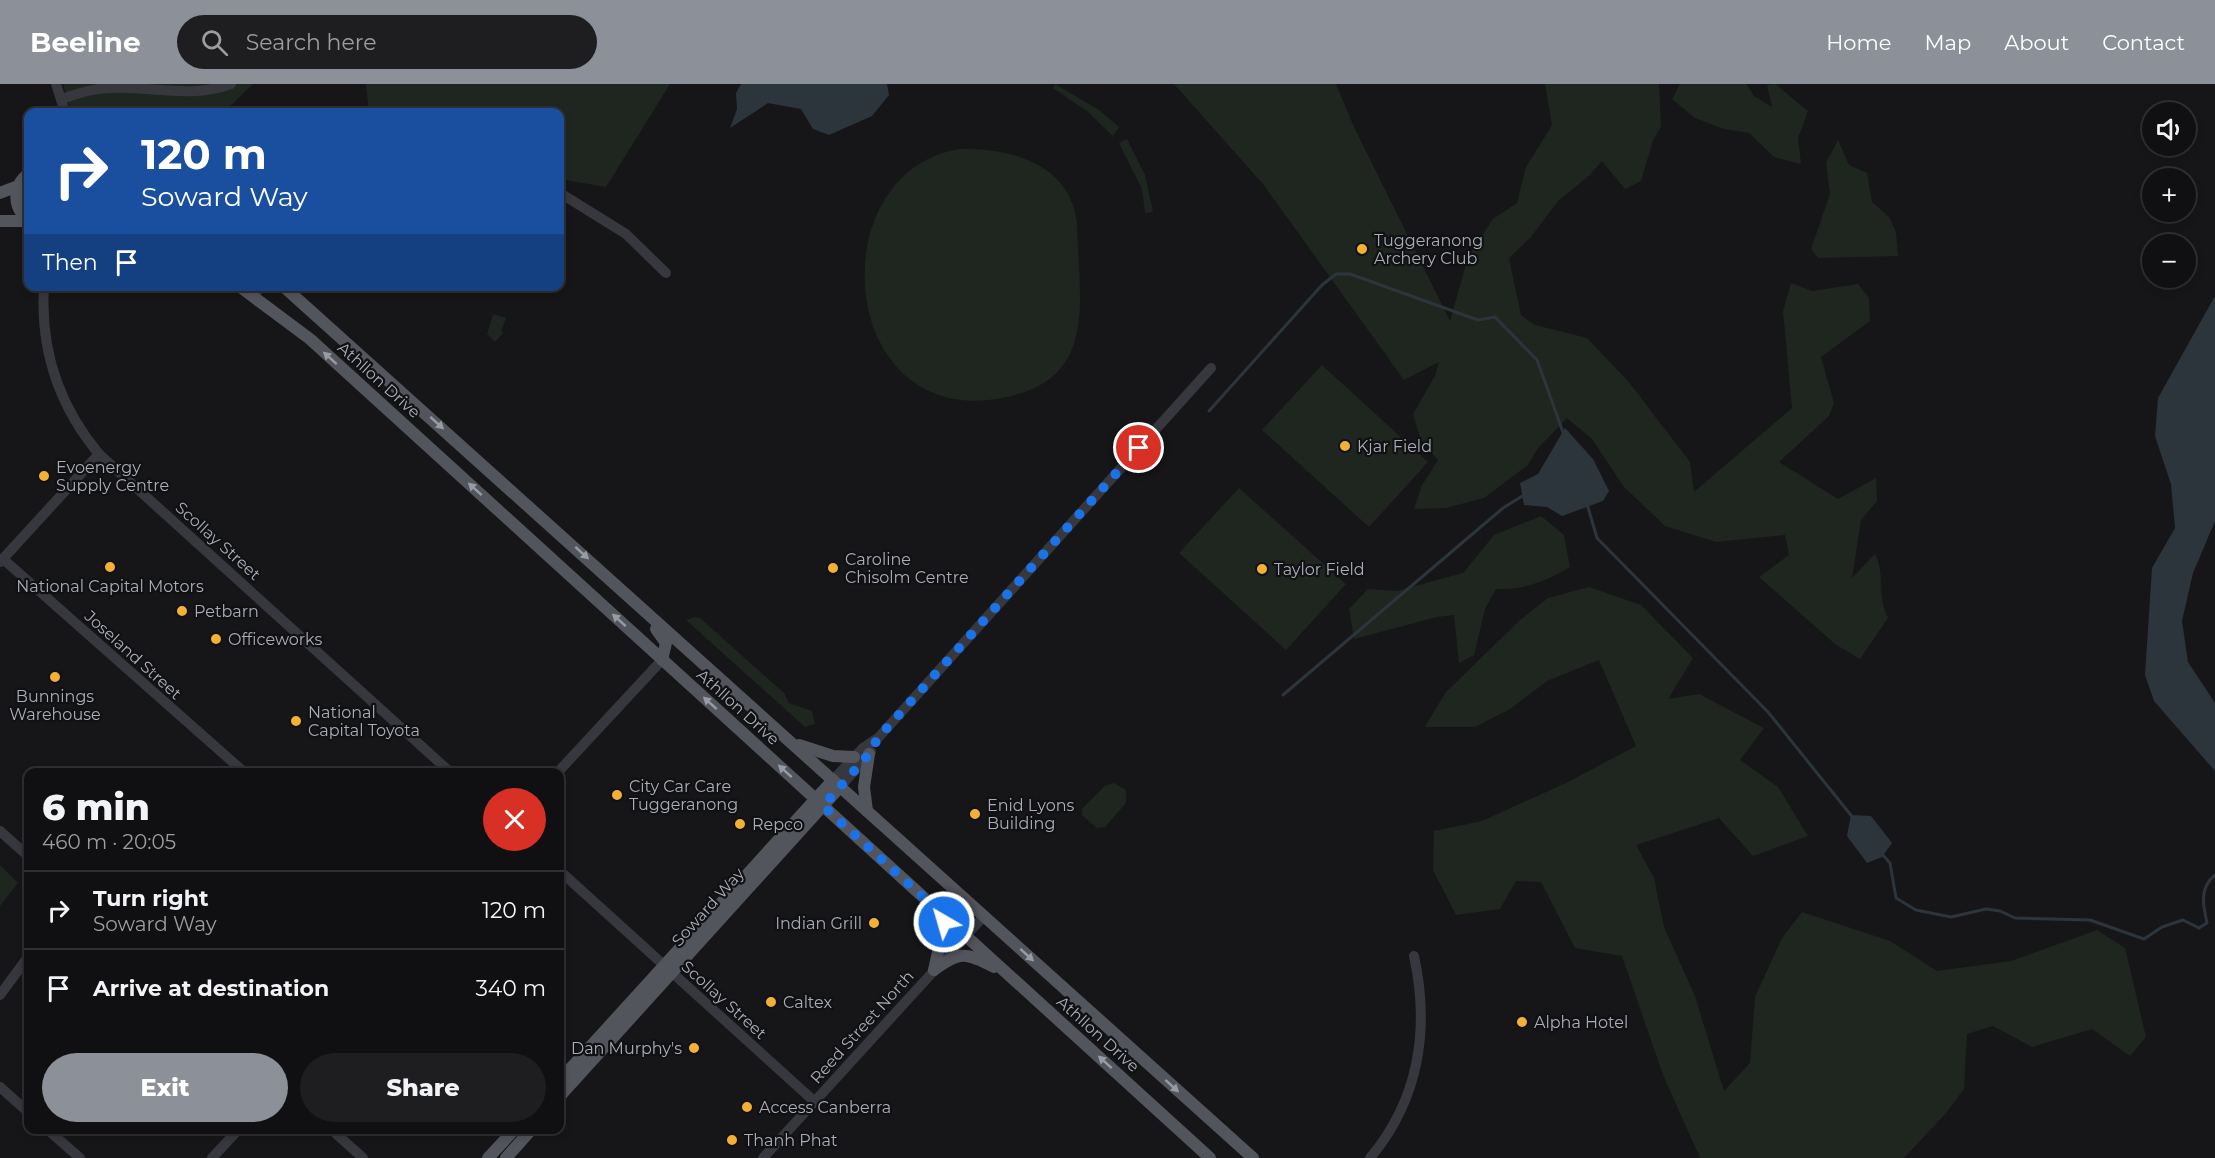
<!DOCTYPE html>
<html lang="en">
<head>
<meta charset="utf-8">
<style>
	body { margin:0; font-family:Montserrat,sans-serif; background:#1e1e20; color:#f1f3f6; height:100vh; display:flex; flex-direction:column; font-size:22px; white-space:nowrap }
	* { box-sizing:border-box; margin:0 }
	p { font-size:20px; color:#9c9d9f }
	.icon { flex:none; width:33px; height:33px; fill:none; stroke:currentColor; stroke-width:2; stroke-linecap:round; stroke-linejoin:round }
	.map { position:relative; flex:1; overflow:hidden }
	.side { position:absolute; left:24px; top:684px; width:540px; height:366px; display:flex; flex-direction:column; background:#101012; border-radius:12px; box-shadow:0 3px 9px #0003,0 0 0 2px #303032 }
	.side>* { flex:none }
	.guide { position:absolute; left:24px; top:24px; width:540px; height:183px; border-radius:12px; box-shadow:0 3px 9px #0003,0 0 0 2px #303032; background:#1a4fa0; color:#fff; overflow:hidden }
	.controls { position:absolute; left:2142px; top:18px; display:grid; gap:12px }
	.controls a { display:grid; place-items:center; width:54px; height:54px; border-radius:50%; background:#101012; box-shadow:0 3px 9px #0003,0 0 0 2px #303032; font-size:30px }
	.pin { position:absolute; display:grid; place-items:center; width:51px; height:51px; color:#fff; margin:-26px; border:3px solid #fff; border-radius:50%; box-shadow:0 2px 6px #0007 }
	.me { position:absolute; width:66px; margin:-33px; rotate:322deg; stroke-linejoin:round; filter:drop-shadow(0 0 4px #0008) }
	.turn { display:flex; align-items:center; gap:21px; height:126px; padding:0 18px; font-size:27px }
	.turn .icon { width:78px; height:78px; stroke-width:2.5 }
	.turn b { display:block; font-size:42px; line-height:51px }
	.then { display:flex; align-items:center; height:57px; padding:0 18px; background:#0003; gap:12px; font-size:22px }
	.round { display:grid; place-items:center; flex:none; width:63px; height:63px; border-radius:32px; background:#1e1e20 }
	.head { display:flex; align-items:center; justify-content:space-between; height:102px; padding:0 18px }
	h1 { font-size:36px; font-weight:800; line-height:45px }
	.button { display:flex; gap:12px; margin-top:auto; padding:12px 18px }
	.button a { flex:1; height:69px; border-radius:36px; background:#8c9099; color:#fff; font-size:24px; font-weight:800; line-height:69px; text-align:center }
	.button a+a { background:#1e1e20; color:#f1f3f6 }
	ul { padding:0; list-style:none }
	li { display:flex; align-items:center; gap:18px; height:78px; padding:0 18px; border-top:2px solid #303032 }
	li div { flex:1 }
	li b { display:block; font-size:22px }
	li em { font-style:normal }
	header { display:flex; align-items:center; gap:36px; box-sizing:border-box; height:84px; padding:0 30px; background:#8c9099; color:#fff }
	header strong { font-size:28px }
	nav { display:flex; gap:33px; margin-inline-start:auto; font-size:21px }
	.search { width:420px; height:54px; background:#1e1e20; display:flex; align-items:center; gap:15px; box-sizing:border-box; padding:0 21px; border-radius:33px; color:#9c9d9f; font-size:22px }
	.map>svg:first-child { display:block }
</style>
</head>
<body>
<header>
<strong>Beeline</strong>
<div class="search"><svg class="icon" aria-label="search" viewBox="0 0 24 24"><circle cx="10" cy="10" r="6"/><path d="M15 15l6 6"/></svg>Search here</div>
<nav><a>Home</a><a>Map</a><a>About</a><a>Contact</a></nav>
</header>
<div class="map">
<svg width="2215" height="1074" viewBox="0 0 2215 1074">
	<rect width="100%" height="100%" fill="#161618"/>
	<g fill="#1e261f">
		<path d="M 63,0 L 253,0 L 224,28 L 71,28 Z"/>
		<path d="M 366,0 L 670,0 L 606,103 L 560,95 L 560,28 L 369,28 Z"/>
		<path d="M 1055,0 L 1099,26 L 1119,43 L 1113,52 L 1088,28 L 1053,4 Z"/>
		<path d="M 1174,0 L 1336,0 L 1354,43 L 1450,237 L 1468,173 L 1493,135 L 1517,119 L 1526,83 L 1552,41 L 1545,0 L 1659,0 L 1661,43 L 1653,56 L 1641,97 L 1625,105 L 1602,77 L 1590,91 L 1558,117 L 1531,153 L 1509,174 L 1521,231 L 1535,241 L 1587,254 L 1628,297 L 1690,378 L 1694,408 L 1792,324 L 1783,227 L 1791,199 L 1812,207 L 1858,200 L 1869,214 L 1870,237 L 1821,273 L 1834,319 L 1829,332 L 1779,378 L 1838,415 L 1876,394 L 1877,417 L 1861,436 L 1852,494 L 1875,470 C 1886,492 1876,510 1888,534 L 1860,575 L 1835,560 L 1759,493 L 1789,471 L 1785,451 L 1716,458 L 1665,442 L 1624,403 L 1592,355 L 1567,334 L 1538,364 L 1528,381 L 1484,414 L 1446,424 L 1414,425 L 1422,401 L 1438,376 L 1421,357 L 1413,330 L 1435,292 L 1439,278 L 1404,296 L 1263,100 Z"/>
		<path d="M 1680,0 L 1746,0 L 1754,12 L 1772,23 L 1767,1 L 1775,0 L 1808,27 L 1798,54 L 1801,80 L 1774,73 L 1749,49 L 1724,45 L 1695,34 L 1672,15 Z"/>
		<path d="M 1127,55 L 1145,91 L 1153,128 L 1145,129 L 1142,105 L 1119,59 Z"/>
		<path d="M 1838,56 L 1849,81 L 1867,89 L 1872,118 L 1889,133 L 1896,148 L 1898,172 L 1818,174 L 1811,165 L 1830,110 L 1826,79 Z"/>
		<path d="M 961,65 C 1012,64 1070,80 1077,139 C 1078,215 1101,296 1002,314 C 835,346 819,85 961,65 Z"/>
		<path d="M 493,230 L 506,234 L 501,247 L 504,248 L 495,258 L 487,250 Z"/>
		<path d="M 1322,281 L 1428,378 L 1369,443 L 1262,346 Z"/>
		<path d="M 1239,404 L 1346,500 L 1286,566 L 1179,469 Z"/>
		<path d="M 1541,432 L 1564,451 L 1570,483 C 1546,497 1525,506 1496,505 L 1485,525 L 1474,571 L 1459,579 L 1454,531 L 1437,533 L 1354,555 L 1349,525 L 1368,505 L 1397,507 L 1463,489 L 1494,451 Z"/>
		<path d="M 1589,503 L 1641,521 L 1693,574 L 1668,615 L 1699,610 L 1764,644 L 1740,676 L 1778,703 L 1808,752 L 1753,772 L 1719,734 L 1636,761 L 1654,794 L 1664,843 L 1695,912 L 1724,1007 L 1750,979 L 1755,913 L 1782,854 L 1802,828 L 1890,857 L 1937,887 L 2011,877 L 2097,846 L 2125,864 L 2146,953 L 2130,972 L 2092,945 L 2032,963 L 1993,942 L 1967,950 L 1964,1005 L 1946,1029 L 1904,1074 L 1700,1074 L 1663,991 L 1622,872 L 1575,864 L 1541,798 L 1516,797 L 1500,825 L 1456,831 L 1433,786 L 1434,747 L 1482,737 L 1566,699 L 1636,662 L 1599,576 L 1547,597 L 1510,625 L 1475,643 L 1425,643 L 1445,609 L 1520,536 L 1548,514 Z"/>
		<path d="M 695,533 L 700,534 L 784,609 L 789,619 L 812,627 L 815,640 L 805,643 L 686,536 Z"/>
		<path d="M 1114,699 L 1126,706 L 1126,719 L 1105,743 L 1097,744 L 1082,731 L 1082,725 L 1105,702 Z"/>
		<path d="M 0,781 L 18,799 L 0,822 Z"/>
	</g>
	<g fill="#2c353c">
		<path d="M 741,0 L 887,0 L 889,11 L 872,32 L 829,51 L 813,45 L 801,25 L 768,19 L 730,44 L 737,25 L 736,9 Z"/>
		<path d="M 2215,212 L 2215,437 L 2193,489 L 2182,537 L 2188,578 L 2215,619 L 2215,687 L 2154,617 L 2145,591 L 2152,484 L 2175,444 L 2171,400 L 2155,352 L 2158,314 Z"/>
		<path d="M 1565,344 L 1593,375 L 1609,407 L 1603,417 L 1562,432 L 1547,423 L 1524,421 L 1520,399 L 1538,390 Z"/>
		<path d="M 1851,731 L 1871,732 L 1892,759 L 1882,773 L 1867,779 L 1847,752 Z"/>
	</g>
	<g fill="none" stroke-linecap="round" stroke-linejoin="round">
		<g stroke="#2c353c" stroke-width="3">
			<path d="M 1209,327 L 1322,201 L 1336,190 L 1350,190 L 1478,236 L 1495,233 L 1537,276 L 1564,351"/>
			<path d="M 1587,420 L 1597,454 L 1768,628 L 1854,735"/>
			<path d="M 1283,611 L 1503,424 L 1524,411"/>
			<path d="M 1882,770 L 1890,779 L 1896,814 L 1916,826 L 1951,833 L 1986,825 L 2000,827 L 2015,834 L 2090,836 L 2144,855 L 2162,843 L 2183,836 L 2199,844 L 2207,839 C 2203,821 2199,804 2215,791"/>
		</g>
		<g stroke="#37383d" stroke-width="10">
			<path d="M 56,0 L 65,28"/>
			<path d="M 61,15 C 77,10 94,4 111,4 C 153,2 190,15 231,0"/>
			<path d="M 560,109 L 626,150 L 666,189"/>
			<path d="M 44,202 C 40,265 59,322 99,370 L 450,688"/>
			<path d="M 254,211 L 262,202"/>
			<path d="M 3,475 L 244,688"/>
			<path d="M 0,478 L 99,370"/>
			<path d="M 558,688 L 662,576"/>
			<path d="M 833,696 L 863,664 L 878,654 L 1211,284"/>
			<path d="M 840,703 L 871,668"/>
			<path d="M 0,747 L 28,772"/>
			<path d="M 560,787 L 815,1018"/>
			<path d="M 0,911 L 28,873"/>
			<path d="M 0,1003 L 28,1028"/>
			<path d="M 48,1046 L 80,1074"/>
			<path d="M 332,1046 L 363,1074"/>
			<path d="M 212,1074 L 238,1046"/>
			<path d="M 763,1074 L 984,832"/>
			<path d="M 1370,1074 C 1419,1016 1430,945 1414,872"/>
		</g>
		<g stroke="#53555c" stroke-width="12">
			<path d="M 28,90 C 13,102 12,123 28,135"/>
			<path d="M 0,109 L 18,102"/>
			<path d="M 0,137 L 28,137"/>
			<path d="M 239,202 L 310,255 L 1210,1074"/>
			<path d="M 283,202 L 1253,1074"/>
			<path d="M 656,545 L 666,559 L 662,576"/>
			<path d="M 799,661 L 833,672 L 854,673"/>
			<path d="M 867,727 L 864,703 L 869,670"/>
			<path d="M 934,886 C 959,867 966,868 994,883"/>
			<path d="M 934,886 L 942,850 L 943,831"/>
			<path d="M 560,996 L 833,696"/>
			<path d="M 560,1012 L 840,703"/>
			<path d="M 488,1074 L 514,1046"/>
			<path d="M 506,1074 L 531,1046"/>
		</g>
	</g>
	<defs><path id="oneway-solid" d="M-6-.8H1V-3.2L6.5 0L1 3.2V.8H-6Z" transform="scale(1.5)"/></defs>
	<g fill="#979ba6">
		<use href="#oneway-solid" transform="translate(330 274) rotate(-138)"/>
		<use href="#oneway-solid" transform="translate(437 339) rotate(42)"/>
		<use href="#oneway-solid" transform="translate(475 405) rotate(-138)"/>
		<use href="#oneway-solid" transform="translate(582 469) rotate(42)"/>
		<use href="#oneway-solid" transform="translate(619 536) rotate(-138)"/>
		<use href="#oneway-solid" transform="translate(710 619) rotate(-138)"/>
		<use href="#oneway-solid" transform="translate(785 687) rotate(-138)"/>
		<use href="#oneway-solid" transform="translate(1027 871) rotate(42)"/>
		<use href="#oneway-solid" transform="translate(1105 978) rotate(-138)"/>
		<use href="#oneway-solid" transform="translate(1172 1002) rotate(42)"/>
	</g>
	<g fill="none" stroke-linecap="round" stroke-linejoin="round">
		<path stroke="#1a73e8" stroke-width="10" stroke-dasharray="0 18" d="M 944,838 L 943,831 L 823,722 L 869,670 L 878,654 L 1139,364"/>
	</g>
	<g fill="#f2b134" stroke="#111113" stroke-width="2">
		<circle cx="1362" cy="165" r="6"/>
		<circle cx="1345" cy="362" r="6"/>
		<circle cx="44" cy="392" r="6"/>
		<circle cx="110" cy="483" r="6"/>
		<circle cx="833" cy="484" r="6"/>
		<circle cx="1262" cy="485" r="6"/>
		<circle cx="182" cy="527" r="6"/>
		<circle cx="216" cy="555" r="6"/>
		<circle cx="55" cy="593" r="6"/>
		<circle cx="296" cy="637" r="6"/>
		<circle cx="617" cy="711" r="6"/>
		<circle cx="975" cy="730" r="6"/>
		<circle cx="740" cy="740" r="6"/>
		<circle cx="874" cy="839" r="6"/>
		<circle cx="771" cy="918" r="6"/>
		<circle cx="1522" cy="938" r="6"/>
		<circle cx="694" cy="964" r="6"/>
		<circle cx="747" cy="1023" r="6"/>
		<circle cx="732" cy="1056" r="6"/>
	</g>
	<g text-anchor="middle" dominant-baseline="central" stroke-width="4.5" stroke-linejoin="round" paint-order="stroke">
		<g font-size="16" fill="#a8adb8" stroke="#111113" text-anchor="start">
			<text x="1374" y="156">Tuggeranong<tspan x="1374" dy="18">Archery Club</tspan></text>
			<text x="1357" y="362">Kjar Field</text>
			<text x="56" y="383">Evoenergy<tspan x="56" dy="18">Supply Centre</tspan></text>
			<text x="845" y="475">Caroline<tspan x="845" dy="18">Chisolm Centre</tspan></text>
			<text x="1274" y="485">Taylor Field</text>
			<text x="110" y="502" text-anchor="middle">National Capital Motors</text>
			<text x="194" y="527">Petbarn</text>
			<text x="228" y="555">Officeworks</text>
			<text x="55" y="612" text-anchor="middle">Bunnings<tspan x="55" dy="18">Warehouse</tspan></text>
			<text x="308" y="628">National<tspan x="308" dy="18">Capital Toyota</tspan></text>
			<text x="629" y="702">City Car Care<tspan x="629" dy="18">Tuggeranong</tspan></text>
			<text x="987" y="721">Enid Lyons<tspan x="987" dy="18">Building</tspan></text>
			<text x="752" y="740">Repco</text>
			<text x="862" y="839" text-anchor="end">Indian Grill</text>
			<text x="783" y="918">Caltex</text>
			<text x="1534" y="938">Alpha Hotel</text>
			<text x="682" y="964" text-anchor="end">Dan Murphy's</text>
			<text x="759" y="1023">Access Canberra</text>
			<text x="744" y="1056">Thanh Phat</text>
		</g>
		<g font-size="16" fill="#a8adb8" stroke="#111113">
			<text transform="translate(379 296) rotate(42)">Athllon Drive</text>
			<text transform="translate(218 457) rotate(42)">Scollay Street</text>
			<text transform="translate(133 571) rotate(42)">Joseland Street</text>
			<text transform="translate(738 623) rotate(42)">Athllon Drive</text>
			<text transform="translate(708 823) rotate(-48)">Soward Way</text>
			<text transform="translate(724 916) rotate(42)">Scollay Street</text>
			<text transform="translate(862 943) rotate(-48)">Reed Street North</text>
			<text transform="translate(1098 950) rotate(42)">Athllon Drive</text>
		</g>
	</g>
</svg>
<div class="controls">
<a><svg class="icon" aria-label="sound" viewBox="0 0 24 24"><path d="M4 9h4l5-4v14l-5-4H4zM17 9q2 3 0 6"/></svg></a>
<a>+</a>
<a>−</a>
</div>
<div class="pin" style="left:1139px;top:364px;background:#d93025"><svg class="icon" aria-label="arrive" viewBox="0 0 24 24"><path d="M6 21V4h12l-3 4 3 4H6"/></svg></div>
<svg class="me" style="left:944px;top:838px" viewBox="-20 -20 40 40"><circle r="17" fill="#1a73e8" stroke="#fff" stroke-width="3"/><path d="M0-11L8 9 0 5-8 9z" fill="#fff"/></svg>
<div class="guide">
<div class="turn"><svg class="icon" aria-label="right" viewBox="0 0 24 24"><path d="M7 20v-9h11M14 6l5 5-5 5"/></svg><div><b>120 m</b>Soward Way</div></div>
<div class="then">Then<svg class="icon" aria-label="arrive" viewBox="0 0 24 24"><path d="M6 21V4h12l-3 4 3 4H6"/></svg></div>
</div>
<section class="side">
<div class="head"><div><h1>6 min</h1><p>460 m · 20:05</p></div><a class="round" style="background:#d93025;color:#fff"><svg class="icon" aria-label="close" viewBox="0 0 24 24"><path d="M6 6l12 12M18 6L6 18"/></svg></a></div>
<ul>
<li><svg class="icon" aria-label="right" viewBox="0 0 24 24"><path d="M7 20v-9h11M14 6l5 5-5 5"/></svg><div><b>Turn right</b><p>Soward Way</p></div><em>120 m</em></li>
<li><svg class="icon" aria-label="arrive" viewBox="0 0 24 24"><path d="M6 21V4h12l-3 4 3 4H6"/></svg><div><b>Arrive at destination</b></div><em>340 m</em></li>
</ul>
<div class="button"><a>Exit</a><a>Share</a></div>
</section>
</div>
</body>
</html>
